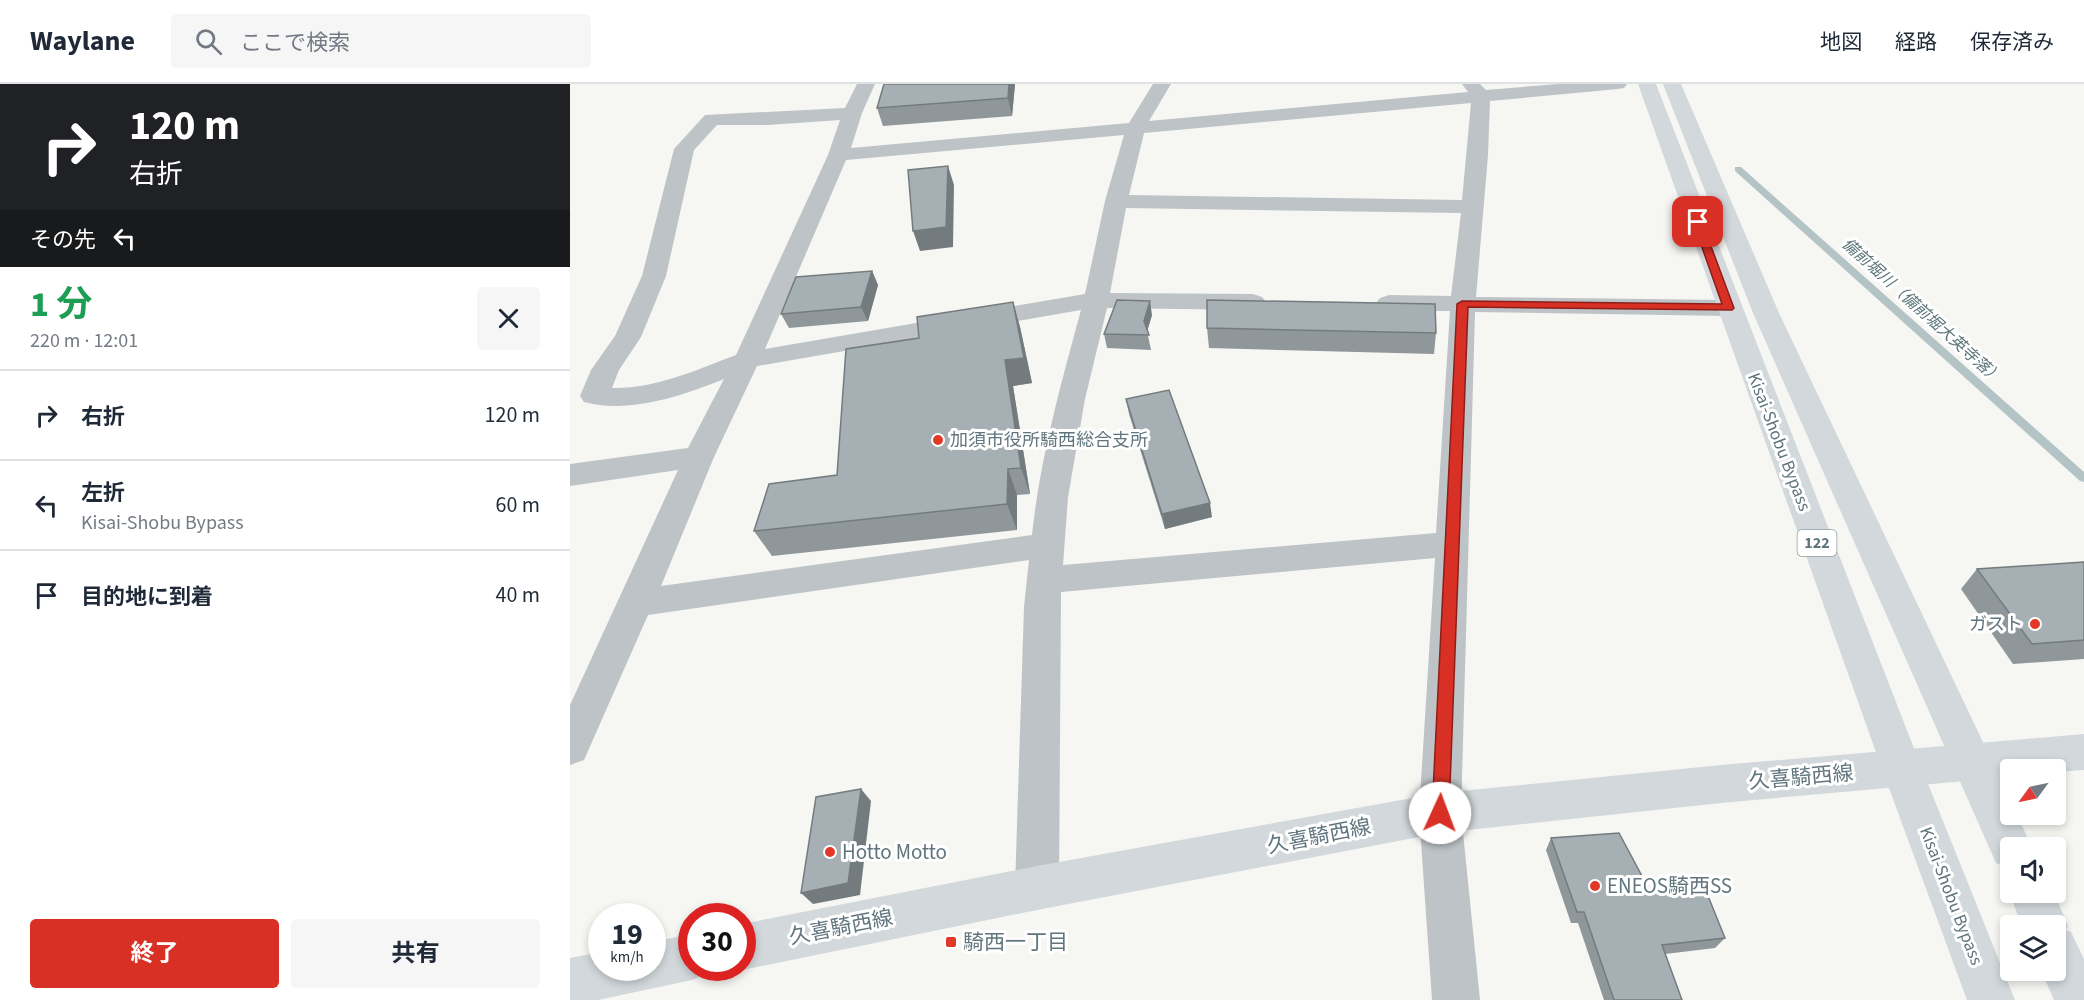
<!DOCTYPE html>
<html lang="ja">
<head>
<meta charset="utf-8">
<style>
	body { margin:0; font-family:"Source Sans 3","Noto Sans JP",sans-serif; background:#f6f6f7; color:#1f2937; height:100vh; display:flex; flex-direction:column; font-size:22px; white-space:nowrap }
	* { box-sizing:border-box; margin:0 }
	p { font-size:20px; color:#747a83 }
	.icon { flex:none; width:33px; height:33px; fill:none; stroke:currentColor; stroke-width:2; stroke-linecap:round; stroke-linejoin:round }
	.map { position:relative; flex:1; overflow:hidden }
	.details { display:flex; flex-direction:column; background:#fff; width:570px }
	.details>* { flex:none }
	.guide { background:#202124; color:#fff; overflow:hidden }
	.needle { width:39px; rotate:237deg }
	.tools { position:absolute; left:1430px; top:675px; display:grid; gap:12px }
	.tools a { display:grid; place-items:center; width:66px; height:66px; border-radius:6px; background:#fff; box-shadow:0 3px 9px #0003; font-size:30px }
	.speed { position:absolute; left:18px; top:819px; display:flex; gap:12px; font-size:30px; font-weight:700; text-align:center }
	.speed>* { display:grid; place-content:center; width:78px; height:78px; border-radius:50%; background:#fff; box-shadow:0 3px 9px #0003; line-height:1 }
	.speed small { font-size:15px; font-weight:400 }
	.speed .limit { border:9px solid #d22; background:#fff; color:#111 }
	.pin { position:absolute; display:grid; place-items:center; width:51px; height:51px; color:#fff; margin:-26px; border-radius:12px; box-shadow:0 3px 9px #0006 }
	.me { position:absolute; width:66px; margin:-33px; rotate:2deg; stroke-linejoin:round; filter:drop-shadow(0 0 4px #0008) }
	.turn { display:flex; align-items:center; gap:21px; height:126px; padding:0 30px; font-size:27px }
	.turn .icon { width:78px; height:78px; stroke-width:2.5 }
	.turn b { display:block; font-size:42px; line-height:51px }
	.then { display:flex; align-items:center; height:57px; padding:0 30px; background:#0003; gap:12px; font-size:22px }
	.round { display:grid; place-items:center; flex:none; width:63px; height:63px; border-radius:6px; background:#f6f6f7 }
	.summary { display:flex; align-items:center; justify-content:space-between; height:102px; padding:0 30px }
	h1 { font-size:36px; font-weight:700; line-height:45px; color:#1e9e55 }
	.button { display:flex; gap:12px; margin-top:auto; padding:12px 30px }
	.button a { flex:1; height:69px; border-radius:6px; background:#d93025; color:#fff; font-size:24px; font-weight:700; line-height:69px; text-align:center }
	.button a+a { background:#f6f6f7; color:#1f2937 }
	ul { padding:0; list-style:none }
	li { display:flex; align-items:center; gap:18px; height:90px; padding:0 30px; border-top:2px solid #e0e1e3 }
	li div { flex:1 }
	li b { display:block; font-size:22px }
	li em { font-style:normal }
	header { display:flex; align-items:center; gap:36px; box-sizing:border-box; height:84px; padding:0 30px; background:#fff; border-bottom:2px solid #e0e1e3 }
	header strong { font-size:28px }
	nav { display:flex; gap:33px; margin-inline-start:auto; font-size:21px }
	.search { width:420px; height:54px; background:#f6f6f7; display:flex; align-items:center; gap:15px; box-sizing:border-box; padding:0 21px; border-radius:6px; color:#747a83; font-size:22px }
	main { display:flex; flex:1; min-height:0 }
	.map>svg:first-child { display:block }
</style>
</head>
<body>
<header>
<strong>Waylane</strong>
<div class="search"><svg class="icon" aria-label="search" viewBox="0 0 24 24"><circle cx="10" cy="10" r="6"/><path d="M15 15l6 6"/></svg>ここで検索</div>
<nav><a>地図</a><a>経路</a><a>保存済み</a></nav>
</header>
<main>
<section class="details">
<div class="guide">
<div class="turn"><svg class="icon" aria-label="right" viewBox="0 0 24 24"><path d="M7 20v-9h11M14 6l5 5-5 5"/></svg><div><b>120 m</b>右折</div></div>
<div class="then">その先<svg class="icon" aria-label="left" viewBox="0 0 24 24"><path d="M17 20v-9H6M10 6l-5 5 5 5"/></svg></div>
</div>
<div class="summary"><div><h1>1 分</h1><p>220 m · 12:01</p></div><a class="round"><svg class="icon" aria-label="close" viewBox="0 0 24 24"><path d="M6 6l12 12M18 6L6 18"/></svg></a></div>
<ul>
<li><svg class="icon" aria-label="right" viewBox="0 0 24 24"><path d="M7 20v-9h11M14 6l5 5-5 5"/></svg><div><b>右折</b></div><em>120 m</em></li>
<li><svg class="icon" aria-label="left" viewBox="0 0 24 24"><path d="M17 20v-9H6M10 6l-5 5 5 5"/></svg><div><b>左折</b><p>Kisai-Shobu Bypass</p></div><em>60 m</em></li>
<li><svg class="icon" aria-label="arrive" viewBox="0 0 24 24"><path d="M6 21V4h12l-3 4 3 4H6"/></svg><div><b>目的地に到着</b></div><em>40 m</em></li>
</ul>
<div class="button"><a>終了</a><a>共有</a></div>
</section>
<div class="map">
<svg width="1514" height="916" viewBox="0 0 1514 916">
	<rect width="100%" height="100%" fill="#f6f6f3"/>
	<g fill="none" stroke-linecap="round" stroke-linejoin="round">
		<path fill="#b4c4c6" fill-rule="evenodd" d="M 1165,83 L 1171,83 L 1514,388 L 1514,398 L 1510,397 L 1165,87 Z"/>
		<path fill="#bdc3c6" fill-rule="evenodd" d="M 287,0 L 305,0 L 292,29 L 281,64 L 559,39 L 583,0 L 601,0 L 579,37 L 898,8 L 892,0 L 910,0 L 916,6 L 988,0 L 1057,0 L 1054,4 L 1048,5 L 920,17 L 918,71 L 906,213 L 1159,216 L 1168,219 L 1172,224 L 1168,229 L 1159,232 L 905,228 L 891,729 L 910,916 L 862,916 L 849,729 L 865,474 L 491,508 L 489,804 L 483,820 L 467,826 L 451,820 L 445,804 L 454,523 L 459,476 L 78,531 L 14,676 L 0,681 L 0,621 L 108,386 L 0,402 L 0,380 L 118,364 L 154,295 C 112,312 59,330 14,318 L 10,312 L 21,286 L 45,252 L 72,192 L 104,65 L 135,31 L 275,24 ZM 901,19 L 892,116 L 559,111 L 574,49 ZM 270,36 L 258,71 L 166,271 C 126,286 85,305 42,304 L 49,286 L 71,253 L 96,192 L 124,66 L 147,41 L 198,41 ZM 554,51 L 535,117 L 515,210 L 195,265 L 276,76 ZM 556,124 L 891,129 L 881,212 L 819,211 L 810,214 L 806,219 L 810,224 L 819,227 L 880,227 L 866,449 L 493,481 L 498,413 L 515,315 L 537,224 L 683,226 L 692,223 L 696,218 L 692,213 L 683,210 L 540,209 ZM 511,226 C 491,300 470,374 462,451 L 91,502 L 144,373 L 187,282 Z"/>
		<g fill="#d2d8db" fill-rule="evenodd">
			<path d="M 1514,650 L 1514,686 L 1485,688 L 1485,686 L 1440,686 L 1440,693 L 1151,719 L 870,749 L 467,826 L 172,886 L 166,884 L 172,884 L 172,840 L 467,782 L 870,709 L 1151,681 Z"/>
			<path d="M 122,850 L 122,884 L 141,884 L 138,889 L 122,896 L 28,916 L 0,916 L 0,874 L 32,868 L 32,884 L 82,884 L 82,858 Z"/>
		</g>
		<g fill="#d2d8db" fill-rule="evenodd">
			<path d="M 1068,0 L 1086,0 L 1352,685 L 1445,916 L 1397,916 L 1312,685 Z"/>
			<path d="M 1093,0 L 1111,0 L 1209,229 L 1440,715 L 1440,730 L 1447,730 L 1462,764 L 1440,764 L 1440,784 L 1426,779 L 1183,229 Z"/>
			<path d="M 1440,805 L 1440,808 L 1484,808 L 1498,842 L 1496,846 L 1501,848 L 1514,875 L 1514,916 L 1484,916 L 1471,886 L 1485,886 L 1485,842 L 1452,842 L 1439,808 Z"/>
		</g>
	</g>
	<g fill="#8f979b">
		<path d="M 445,0 L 442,32 L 313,42 L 307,24 Z"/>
		<path d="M 302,187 L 308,201 L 298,237 L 219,244 L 211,230 Z"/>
		<path d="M 443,218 L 450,243 L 462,299 L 443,302 L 460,410 L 447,411 L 447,446 L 202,472 L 184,447 L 267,391 Z"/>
		<path d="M 582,231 L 577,247 L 581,266 L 537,264 L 534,250 Z"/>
		<path d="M 637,244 L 866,249 L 864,270 L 639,264 Z"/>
		<path d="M 556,315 L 642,433 L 595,445 L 559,330 Z"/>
		<path d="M 1514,478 L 1514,575 L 1443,580 L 1391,505 L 1407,485 Z"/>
		<path d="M 981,754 L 1080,807 L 1155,854 L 1145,864 L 1095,870 L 1112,916 L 1034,916 L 1008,839 L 1001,839 L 976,766 Z"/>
	</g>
	<g fill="#747b7e">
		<path d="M 439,0 L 445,0 L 442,32 L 438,14 Z"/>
		<path d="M 378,82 L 384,101 L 383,163 L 350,167 L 343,147 Z"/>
		<path d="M 302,187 L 308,201 L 298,237 L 291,223 Z"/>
		<path d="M 580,217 L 582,231 L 576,251 L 574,237 Z"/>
		<path d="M 443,218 L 450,243 L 462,299 L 443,302 L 460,410 L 451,384 L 435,276 Z"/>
		<path d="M 438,385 L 447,411 L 447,446 L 437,420 Z"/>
		<path d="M 640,419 L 642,433 L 595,445 L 592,430 Z"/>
		<path d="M 291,705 L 301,717 L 290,811 L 243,820 L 231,809 Z"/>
	</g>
	<g fill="#a6b0b4" stroke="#747b7e" stroke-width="1.5">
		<path d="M 314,0 L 439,0 L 438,14 L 307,24 Z"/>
		<path d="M 378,82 L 376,143 L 343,147 L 338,86 Z"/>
		<path d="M 302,187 L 291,223 L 211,230 L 226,193 Z"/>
		<path d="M 547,216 L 580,217 L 574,237 L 579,251 L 534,250 Z"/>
		<path d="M 637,216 L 865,220 L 866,249 L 637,244 Z"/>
		<path d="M 443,218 L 454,274 L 435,276 L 451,384 L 438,385 L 437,420 L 184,447 L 199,400 L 267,391 L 276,265 L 349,254 L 347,233 Z"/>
		<path d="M 599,306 L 640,419 L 592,430 L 556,315 Z"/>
		<path d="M 1514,478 L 1514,556 L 1462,560 L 1407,485 Z"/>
		<path d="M 291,705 L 278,799 L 231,809 L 246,713 Z"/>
		<path d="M 1049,749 L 1080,807 L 1134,802 L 1155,854 L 1092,861 L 1112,916 L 1044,916 L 1014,828 L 1007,828 L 981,754 Z"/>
	</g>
	<path fill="#d93025" stroke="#8d1f18" stroke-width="1.5" d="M 1128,135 L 1132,138 L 1164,224 L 1162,226 L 898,223 L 879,729 L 877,735 L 870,737 L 864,735 L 862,729 L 887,220 L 892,217 L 1152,220 L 1123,138 Z"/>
	<g fill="#e13928" stroke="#fff" stroke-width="2">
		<circle cx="368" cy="356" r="6"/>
		<circle cx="1465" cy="540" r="6"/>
		<circle cx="260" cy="768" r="6"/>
		<circle cx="1025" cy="802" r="6"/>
		<rect x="375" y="852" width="12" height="12" rx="3"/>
	</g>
	<g text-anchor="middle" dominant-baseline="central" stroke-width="6" stroke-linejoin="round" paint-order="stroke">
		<g font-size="16" font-style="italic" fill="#5c7679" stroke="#fff">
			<text transform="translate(1352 227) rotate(42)">備前堀川（備前堀大英寺落）</text>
		</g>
		<rect fill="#fff" stroke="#909ea5" stroke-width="1.5" x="1227.5" y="446" width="39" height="26" rx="4.5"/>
		<g font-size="16" font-weight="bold" fill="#61757e">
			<text x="1247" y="459">122</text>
		</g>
		<g font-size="18" fill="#61757e" stroke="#fff" text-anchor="start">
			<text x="380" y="356">加須市役所騎西総合支所</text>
			<text x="1453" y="540" text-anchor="end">ガスト</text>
		</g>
		<g font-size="18" fill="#61757e" stroke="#fff">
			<text transform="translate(1209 358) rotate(69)">Kisai-Shobu Bypass</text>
			<text transform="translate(1381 812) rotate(69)">Kisai-Shobu Bypass</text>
		</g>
		<g font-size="21" fill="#61757e" stroke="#fff">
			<text transform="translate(1231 693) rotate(-5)">久喜騎西線</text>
			<text transform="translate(749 752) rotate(-11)">久喜騎西線</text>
			<text transform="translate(271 843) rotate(-11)">久喜騎西線</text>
		</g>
		<g font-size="21" fill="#61757e" stroke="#fff" text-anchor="start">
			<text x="272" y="768">Hotto Motto</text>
			<text x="1037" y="802">ENEOS騎西SS</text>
			<text x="393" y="858">騎西一丁目</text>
		</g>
	</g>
</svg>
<div class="tools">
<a><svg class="needle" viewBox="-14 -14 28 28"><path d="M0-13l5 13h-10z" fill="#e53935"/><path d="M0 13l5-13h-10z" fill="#747a83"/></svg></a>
<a><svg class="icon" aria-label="sound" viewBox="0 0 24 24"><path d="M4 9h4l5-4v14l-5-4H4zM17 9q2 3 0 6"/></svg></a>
<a><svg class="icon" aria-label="layers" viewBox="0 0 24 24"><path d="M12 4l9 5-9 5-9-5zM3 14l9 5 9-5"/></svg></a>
</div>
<div class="speed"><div>19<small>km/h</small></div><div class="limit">30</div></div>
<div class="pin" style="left:1128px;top:138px;background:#d93025"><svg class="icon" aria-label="arrive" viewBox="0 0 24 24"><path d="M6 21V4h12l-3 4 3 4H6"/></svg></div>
<svg class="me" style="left:870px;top:729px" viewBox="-20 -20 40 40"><circle r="19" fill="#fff"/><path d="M0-13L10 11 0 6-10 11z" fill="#d93025"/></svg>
</div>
</main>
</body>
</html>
